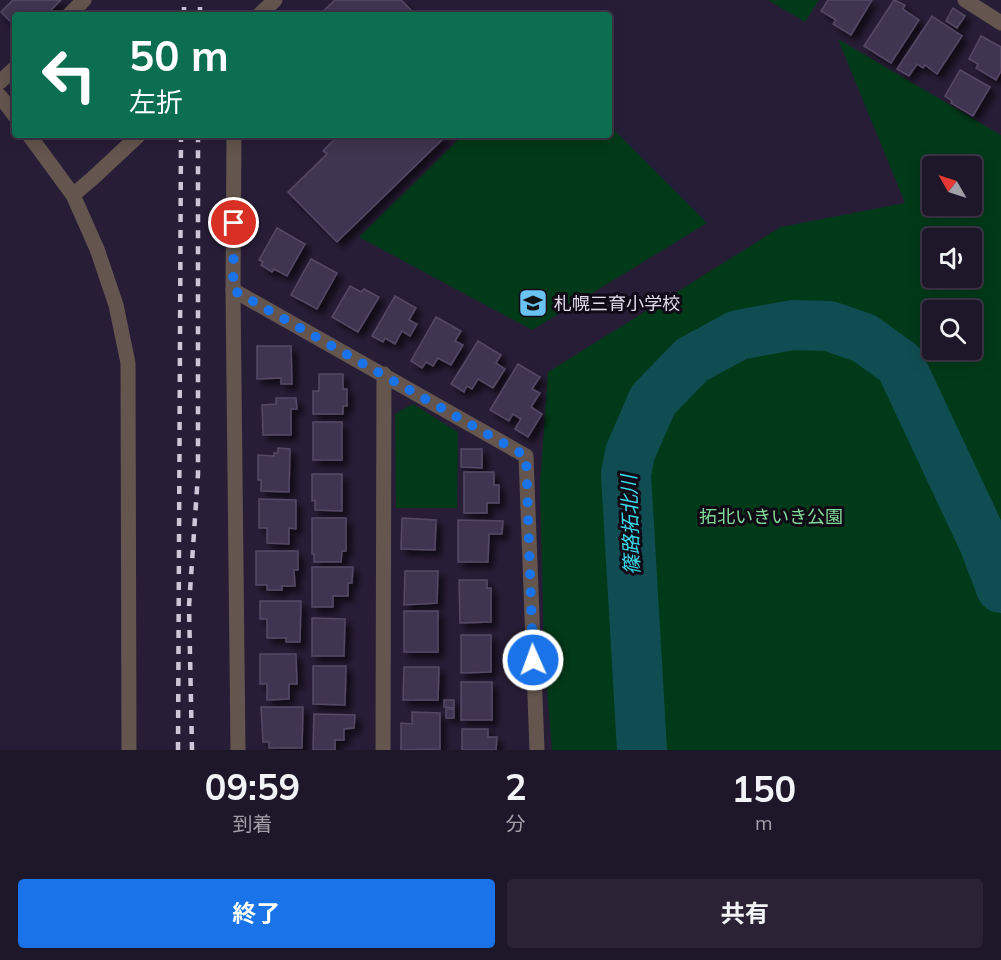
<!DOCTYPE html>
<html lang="ja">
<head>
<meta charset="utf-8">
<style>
	body { margin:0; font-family:Mulish,"Noto Sans JP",sans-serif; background:#2b2335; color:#f1f3f6; height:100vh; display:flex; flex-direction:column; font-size:22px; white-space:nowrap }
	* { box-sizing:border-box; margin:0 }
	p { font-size:20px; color:#a19fa8 }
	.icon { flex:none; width:33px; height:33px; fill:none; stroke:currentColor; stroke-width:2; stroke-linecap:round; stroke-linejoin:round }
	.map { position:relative; height:750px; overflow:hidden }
	.side { display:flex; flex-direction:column; background:#1e1629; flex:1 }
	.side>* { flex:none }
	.hud { position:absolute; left:12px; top:12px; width:600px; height:126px; border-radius:6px; box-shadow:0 3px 15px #0003,0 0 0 2px #3c3546; background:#0b6e4f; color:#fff; overflow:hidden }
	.needle { width:39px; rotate:309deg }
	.fabs { position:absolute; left:922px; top:156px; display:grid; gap:12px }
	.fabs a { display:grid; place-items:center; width:60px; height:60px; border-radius:6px; background:#1e1629; box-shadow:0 3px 15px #0003,0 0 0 2px #3c3546; font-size:30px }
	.pin { position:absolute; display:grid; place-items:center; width:51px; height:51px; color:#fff; margin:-26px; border:3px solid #fff; border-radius:50%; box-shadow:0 2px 6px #0007 }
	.me { position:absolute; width:66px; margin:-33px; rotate:358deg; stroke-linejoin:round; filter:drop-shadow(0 0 4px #0008) }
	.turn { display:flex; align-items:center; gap:21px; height:126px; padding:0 18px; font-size:27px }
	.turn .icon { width:78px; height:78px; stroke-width:2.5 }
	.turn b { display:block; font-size:42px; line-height:51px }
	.eta { display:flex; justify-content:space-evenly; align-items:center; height:102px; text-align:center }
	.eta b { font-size:36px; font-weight:700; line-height:42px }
	.action { display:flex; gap:12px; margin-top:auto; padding:12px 18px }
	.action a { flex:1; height:69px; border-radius:6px; background:#1a73e8; color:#fff; font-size:24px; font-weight:700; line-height:69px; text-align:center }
	.action a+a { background:#2b2335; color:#f1f3f6 }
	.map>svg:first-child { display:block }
</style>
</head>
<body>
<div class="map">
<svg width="1001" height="750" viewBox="0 0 1001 750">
	<defs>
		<filter id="shadow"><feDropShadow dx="5.5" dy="5.5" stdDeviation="3" flood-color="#0009"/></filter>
	</defs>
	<rect width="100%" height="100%" fill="#281d37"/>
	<g fill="#013a19" fill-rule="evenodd">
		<path d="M 768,0 L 819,0 L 805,22 Z"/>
		<path d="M 838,39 L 1001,135 L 1001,750 L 552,750 L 544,654 L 540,484 L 548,372 L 781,227 L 905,203 ZM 972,166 L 972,206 L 933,206 L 933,166 ZM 933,238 L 972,238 L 972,278 L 933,278 ZM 933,310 L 972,310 L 972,350 L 933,350 Z"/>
		<path d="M 609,125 L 707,223 L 532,330 L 359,237 L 463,135 L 609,135 Z"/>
		<path d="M 413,404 L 458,432 L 457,508 L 396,508 L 395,414 Z"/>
	</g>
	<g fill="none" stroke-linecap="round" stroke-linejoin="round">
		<path stroke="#104d52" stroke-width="50" d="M 642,750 L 626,474 L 630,453 L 653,400 L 692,360 L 738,335 L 793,325 L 829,326 L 864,338 L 900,364 L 984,543 L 1001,588"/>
	</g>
	<g fill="#403551" stroke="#544966" stroke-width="1.5" filter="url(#shadow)">
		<path d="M 13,0 L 61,0 L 46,15 L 15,15 L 15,26 L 1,12 Z"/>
		<path d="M 335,0 L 401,0 L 416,15 L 319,15 Z"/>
		<path d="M 828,0 L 872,0 L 851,35 L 833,24 L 836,20 L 821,11 Z"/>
		<path d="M 894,0 L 905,5 L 903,9 L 919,20 L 891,63 L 864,46 Z"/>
		<path d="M 953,8 L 965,16 L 957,28 L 946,21 Z"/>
		<path d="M 932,16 L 962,36 L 937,74 L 925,65 L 923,68 L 917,64 L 909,76 L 897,69 Z"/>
		<path d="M 981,36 L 1001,47 L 1001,71 L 996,80 L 976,68 L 978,64 L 969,59 Z"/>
		<path d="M 960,70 L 990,87 L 973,116 L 951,103 L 952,101 L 945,96 Z"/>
		<path d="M 339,135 L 346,136 L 447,135 L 337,242 L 288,192 L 327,154 L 323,151 Z"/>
		<path d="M 277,228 L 305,244 L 287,276 L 274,269 L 272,272 L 261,265 L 263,262 L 259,260 Z"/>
		<path d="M 311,259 L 337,273 L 317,309 L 291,295 Z"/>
		<path d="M 350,286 L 361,292 L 364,289 L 379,297 L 358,332 L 332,317 Z"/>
		<path d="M 395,296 L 416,308 L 409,320 L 417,324 L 410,336 L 402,331 L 395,344 L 385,338 L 383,342 L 372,336 Z"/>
		<path d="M 436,317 L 461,331 L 455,341 L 463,345 L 451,365 L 438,358 L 433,366 L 426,362 L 422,368 L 411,361 Z"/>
		<path d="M 478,341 L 501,355 L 496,363 L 505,369 L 493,388 L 478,379 L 472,389 L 467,386 L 464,392 L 451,384 Z"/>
		<path d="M 257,346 L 291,346 L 292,384 L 281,384 L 281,378 L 257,379 Z"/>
		<path d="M 518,364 L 540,377 L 532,389 L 540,393 L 531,407 L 542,414 L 528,437 L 515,429 L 521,419 L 513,414 L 509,421 L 490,410 Z"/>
		<path d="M 319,374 L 343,374 L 343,389 L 347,389 L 347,406 L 343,406 L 343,414 L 313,414 L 313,391 L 319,391 Z"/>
		<path d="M 276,398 L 296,398 L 297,409 L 291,409 L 291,435 L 263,435 L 262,405 L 276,404 Z"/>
		<rect x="313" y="422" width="29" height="38"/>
		<path d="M 278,448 L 290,449 L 289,492 L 261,491 L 261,480 L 258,480 L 258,455 L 274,456 L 274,453 L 278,453 Z"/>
		<path d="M 461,449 L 482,449 L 482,468 L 461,467 Z"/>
		<path d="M 464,472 L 494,472 L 494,485 L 499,485 L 499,503 L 487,503 L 487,513 L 464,513 Z"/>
		<path d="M 312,474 L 342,474 L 342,511 L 315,510 L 315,500 L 312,501 Z"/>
		<path d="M 259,499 L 296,500 L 296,529 L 289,528 L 289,544 L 267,543 L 267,528 L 259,528 Z"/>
		<path d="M 312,518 L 346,518 L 346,551 L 342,551 L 341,562 L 314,562 L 314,554 L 312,554 Z"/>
		<path d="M 402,518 L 436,520 L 435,550 L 401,549 Z"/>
		<path d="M 458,520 L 503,521 L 502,534 L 489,534 L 488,562 L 458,562 Z"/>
		<path d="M 256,551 L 298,551 L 298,570 L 294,570 L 295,586 L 282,586 L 282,590 L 267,590 L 267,585 L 256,585 Z"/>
		<path d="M 312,567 L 353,567 L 352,583 L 348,583 L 348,596 L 333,596 L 333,607 L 312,607 Z"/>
		<path d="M 405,571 L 438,571 L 437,603 L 404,605 Z"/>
		<path d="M 459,580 L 487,580 L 487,588 L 491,588 L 491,622 L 460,623 Z"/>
		<path d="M 260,601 L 301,601 L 300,642 L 286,642 L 286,638 L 267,638 L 267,619 L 260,619 Z"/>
		<rect x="404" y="611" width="34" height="41"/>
		<path d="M 312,618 L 345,619 L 344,656 L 312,656 Z"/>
		<path d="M 461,635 L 491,635 L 491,672 L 461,673 Z"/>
		<path d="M 260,654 L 296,654 L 297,684 L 289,684 L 289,699 L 267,700 L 267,684 L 260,684 Z"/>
		<path d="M 313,666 L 346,666 L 345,705 L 313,704 Z"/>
		<path d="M 404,667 L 439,667 L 438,700 L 403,700 Z"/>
		<rect x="461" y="682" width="31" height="38"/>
		<path d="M 444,700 L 454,700 L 454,708 L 444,707 Z"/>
		<path d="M 261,707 L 303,707 L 302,748 L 269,748 L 269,742 L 263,742 Z"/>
		<rect x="446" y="709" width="8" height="9"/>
		<path d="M 412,712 L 440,713 L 440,749 L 401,750 L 401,723 L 412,724 Z"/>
		<path d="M 314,714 L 355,715 L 354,728 L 344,729 L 344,740 L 335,740 L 335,750 L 313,750 Z"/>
		<path d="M 462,729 L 488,729 L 488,737 L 497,737 L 496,750 L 462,750 Z"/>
	</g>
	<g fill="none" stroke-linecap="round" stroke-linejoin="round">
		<g stroke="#64564e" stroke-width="15">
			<path d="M 965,0 L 1001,23"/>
			<path d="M 69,15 L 84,0"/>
			<path d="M 0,82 L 15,68"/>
			<path d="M 234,135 L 233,290 L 238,750"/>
			<path d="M 233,290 L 526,456 L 537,750"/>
			<path d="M 383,750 L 384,374"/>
		</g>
		<g stroke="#64564e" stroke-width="15">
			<path d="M 259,15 L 275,0"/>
			<path d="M 0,96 L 15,116"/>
			<path d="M 29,135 L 73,195 L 97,249 L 116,305 L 128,363 L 129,750"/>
			<path d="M 73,195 L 93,178 L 139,135"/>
		</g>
		<g stroke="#cdc7d9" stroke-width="4.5" stroke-dasharray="8 8" stroke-linecap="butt">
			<path d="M 184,15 L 184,0"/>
			<path d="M 200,15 L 200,0"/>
			<path d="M 178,750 L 181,135"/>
			<path d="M 192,750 L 189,606 L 198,474 L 198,135"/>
		</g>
	</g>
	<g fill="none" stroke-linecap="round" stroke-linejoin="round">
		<path stroke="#1a73e8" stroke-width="10" stroke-dasharray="0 18" d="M 234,223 L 233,290 L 526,456 L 533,660"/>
	</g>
	<defs>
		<g id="school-square" transform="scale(1.5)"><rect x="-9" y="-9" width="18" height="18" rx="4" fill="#6bc3f2" stroke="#0f0a16"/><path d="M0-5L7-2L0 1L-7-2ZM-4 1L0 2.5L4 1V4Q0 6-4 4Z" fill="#111"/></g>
	</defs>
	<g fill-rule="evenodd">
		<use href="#school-square" x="533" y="303"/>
	</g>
	<g text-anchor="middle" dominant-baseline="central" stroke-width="6" stroke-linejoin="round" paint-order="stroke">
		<g font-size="18" fill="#e1dbec" stroke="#0f0a16" text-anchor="start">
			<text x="554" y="303">札幌三育小学校</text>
		</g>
		<g font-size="18" fill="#81dc99" stroke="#0f0a16">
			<text x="771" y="516">拓北いきいき公園</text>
		</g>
		<g font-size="20" font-style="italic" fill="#38dbe9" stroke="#0f0a16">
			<text transform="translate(630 525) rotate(-92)">篠路拓北川</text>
		</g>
	</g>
</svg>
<div class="fabs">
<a><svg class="needle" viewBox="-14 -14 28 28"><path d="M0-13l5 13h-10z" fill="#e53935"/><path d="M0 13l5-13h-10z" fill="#a19fa8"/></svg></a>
<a><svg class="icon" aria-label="sound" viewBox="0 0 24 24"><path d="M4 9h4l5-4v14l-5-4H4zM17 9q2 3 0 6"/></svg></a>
<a><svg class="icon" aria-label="search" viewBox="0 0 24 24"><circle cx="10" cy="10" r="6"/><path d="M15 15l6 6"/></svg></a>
</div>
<div class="pin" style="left:234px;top:223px;background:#d93025"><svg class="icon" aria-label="arrive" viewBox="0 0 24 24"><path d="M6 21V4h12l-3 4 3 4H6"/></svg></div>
<svg class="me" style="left:533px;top:660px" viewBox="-20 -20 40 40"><circle r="17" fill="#1a73e8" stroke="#fff" stroke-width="3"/><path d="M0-11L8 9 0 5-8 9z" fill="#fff"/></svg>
<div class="hud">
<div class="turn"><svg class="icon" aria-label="left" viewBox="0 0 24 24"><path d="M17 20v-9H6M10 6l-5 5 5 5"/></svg><div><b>50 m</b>左折</div></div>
</div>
</div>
<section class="side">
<div class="eta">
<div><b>09:59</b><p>到着</p></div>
<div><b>2</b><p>分</p></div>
<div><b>150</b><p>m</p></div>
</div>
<div class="action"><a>終了</a><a>共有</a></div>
</section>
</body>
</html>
